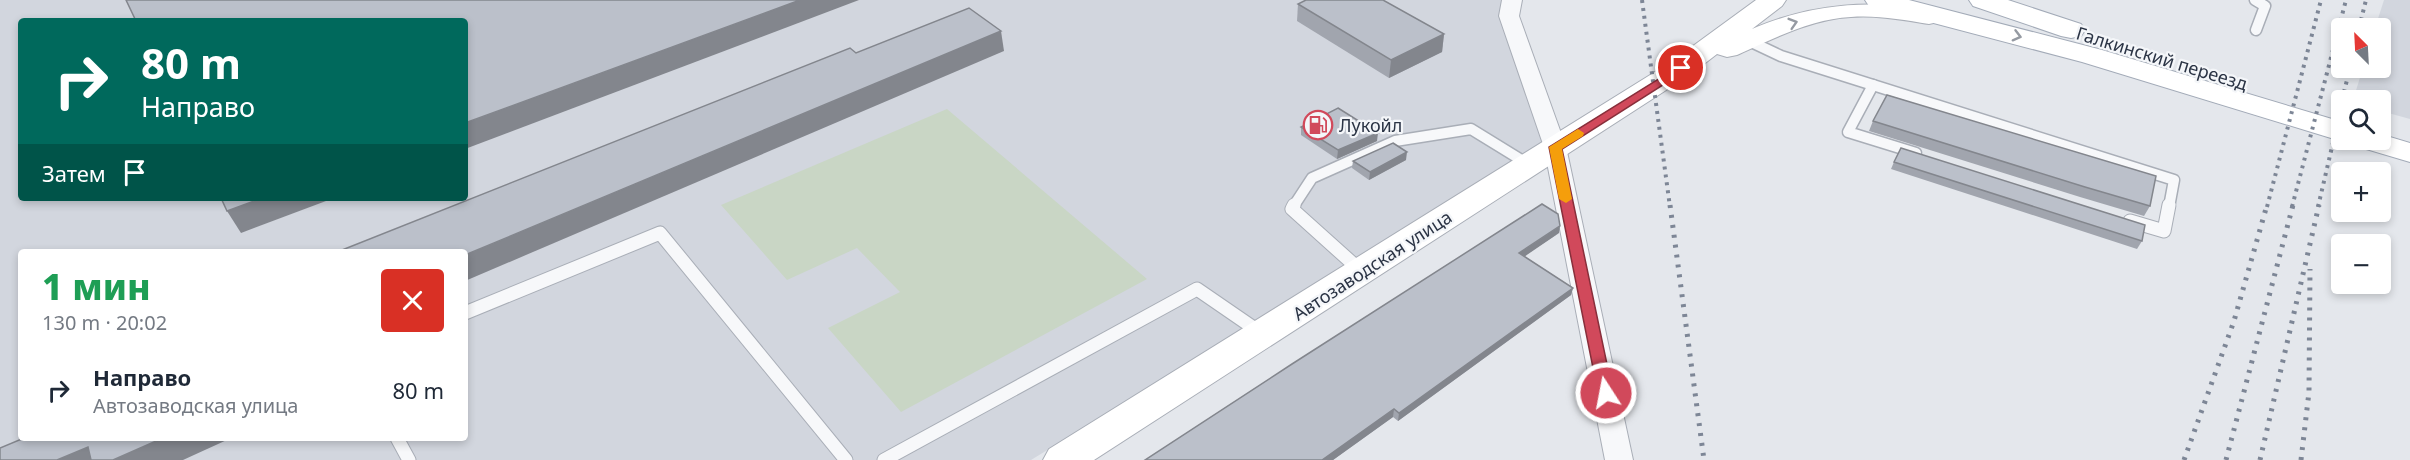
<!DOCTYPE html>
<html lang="ru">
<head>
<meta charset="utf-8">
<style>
	body { margin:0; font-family:"Noto Sans",sans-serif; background:#f2f2f3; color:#1f2937; height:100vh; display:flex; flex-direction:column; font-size:22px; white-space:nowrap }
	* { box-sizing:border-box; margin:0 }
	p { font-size:20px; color:#747a83 }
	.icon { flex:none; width:33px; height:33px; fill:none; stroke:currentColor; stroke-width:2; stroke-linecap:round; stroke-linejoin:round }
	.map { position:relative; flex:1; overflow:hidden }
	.drawer { position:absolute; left:18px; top:249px; width:450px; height:192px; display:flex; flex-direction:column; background:#fff; border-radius:6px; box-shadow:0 3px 9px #0003 }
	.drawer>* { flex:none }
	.banner { position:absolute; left:18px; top:18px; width:450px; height:183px; border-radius:6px; box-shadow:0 3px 9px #0003; background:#00695c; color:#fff; overflow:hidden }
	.needle { width:39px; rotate:336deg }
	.tools { position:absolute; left:2331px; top:18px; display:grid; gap:12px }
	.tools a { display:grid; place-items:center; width:60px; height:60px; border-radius:6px; background:#fff; box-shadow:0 3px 9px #0003; font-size:30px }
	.pin { position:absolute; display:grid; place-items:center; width:51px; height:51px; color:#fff; margin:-26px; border:3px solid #fff; border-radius:50%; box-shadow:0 2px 6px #0007 }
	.me { position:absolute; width:66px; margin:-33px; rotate:349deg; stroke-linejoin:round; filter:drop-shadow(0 0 4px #0008) }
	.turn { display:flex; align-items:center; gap:21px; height:126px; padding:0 24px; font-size:27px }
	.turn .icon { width:78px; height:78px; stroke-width:2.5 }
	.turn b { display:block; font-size:42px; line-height:51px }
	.then { display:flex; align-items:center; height:57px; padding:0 24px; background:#0003; gap:12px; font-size:22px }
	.round { display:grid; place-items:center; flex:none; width:63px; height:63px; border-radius:6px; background:#f2f2f3 }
	.overview { display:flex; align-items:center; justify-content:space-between; height:102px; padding:0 24px }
	h1 { font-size:36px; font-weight:800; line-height:45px; color:#1e9e55 }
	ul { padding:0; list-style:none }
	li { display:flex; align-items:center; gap:18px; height:78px; padding:0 24px }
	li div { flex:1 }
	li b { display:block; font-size:22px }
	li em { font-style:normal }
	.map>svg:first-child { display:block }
</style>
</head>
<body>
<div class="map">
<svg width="2410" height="460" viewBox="0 0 2410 460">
	<rect width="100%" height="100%" fill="#e4e7ec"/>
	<g fill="#d2d6de" fill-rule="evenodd">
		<path d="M 0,0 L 1505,0 L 1545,146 L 1031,460 L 0,460 ZM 21,21 L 465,21 L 465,198 L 21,198 ZM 21,252 L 465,252 L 465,438 L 21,438 Z"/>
		<path d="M 2384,0 L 2410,0 L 2410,119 L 2381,111 L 2380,100 L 2353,100 L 2363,68 L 2380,68 L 2380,28 L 2375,28 Z"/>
	</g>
	<path fill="#c9d6c5" d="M 947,109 L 1147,279 L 901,412 L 828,328 L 900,292 L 857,248 L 787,280 L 721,205 Z"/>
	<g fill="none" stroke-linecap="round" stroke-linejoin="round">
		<g stroke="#a9aeb7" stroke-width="13">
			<g id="lane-far1">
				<path d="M 2255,0 L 2265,6 L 2256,30"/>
				<path d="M 1745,39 L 1781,56 L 2174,180 L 2169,207"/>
				<path d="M 1873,85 L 1848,132 L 1916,153"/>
				<path d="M 1293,207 L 1312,178 L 1395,141 L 1471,129 L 1528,164"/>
			</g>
		</g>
		<g stroke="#a9aeb7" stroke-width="15">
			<g id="lane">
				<path d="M 1294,205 L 1292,209 L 1361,271"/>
				<path d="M 2130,221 L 2164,231 L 2169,205"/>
				<path d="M 465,313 L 660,233 L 846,460"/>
				<path d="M 397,438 L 409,460"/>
				<path d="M 884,460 L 1197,289 L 1261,333"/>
			</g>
		</g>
		<g stroke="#a9aeb7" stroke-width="2">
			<path id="street" d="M 1502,0 L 1522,0 L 1519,16 L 1566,147 L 1633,460 L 1605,460 L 1544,147 L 1499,16 Z"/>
		</g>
		<g stroke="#a9aeb7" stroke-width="2">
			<path id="secondary" d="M 1756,0 L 1786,0 L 1782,6 L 1752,29 C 1815,2 1871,0 1938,10 L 1942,16 L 1938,22 L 1929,24 C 1903,20 1877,15 1851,17 C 1811,19 1773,39 1737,55 L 1727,57 L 1717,54 L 1691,74 L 1094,460 L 1043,460 L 1049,449 L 1671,62 Z"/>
		</g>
		<g stroke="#a3abb8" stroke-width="2">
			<g id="primary">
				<path d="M 1865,0 L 1909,0 L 2102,50 L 2342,122 L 2342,140 L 2348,140 L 2342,141 L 2331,138 L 2082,62 L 1869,6 Z"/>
				<path d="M 1969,0 L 2008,0 L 2081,24 L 2085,30 L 2081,36 L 2071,38 L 2061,36 L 1973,6 Z"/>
				<path d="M 2380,134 L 2410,143 L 2410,162 L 2356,146 L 2352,140 L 2380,140 Z"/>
			</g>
		</g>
		<use href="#lane-far1" stroke="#f7f8fa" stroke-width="10"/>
		<use href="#lane" stroke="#f7f8fa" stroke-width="13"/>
		<use href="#street" fill="#f7f8fa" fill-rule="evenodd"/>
		<use href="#secondary" fill="#fff" fill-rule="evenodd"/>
		<use href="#primary" fill="#fff" fill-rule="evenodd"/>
		<g stroke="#7d8696" stroke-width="4" stroke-dasharray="3 5" stroke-linecap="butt">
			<path d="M 1642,0 L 1670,207"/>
			<path d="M 2359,28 L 2366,0"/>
			<path d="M 2342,100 L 2350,68"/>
			<path d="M 2267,207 L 2321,0"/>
			<path d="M 2292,207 L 2346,0"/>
			<path d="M 2318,207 L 2342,104"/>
		</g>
		<g stroke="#7d8696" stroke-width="5" stroke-dasharray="3 7" stroke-linecap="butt">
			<path d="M 1670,205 L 1704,460"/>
			<path d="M 2184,460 L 2234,321 L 2267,205"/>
			<path d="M 2226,460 L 2293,205"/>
			<path d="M 2260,460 L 2319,205"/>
			<path d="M 2301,460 L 2309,392 L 2310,269"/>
		</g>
	</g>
	<g fill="#a1a5ae">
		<path d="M 1298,4 L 1444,34 L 1442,52 L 1389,78 L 1297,21 Z"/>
		<path d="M 1873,121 L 2150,206 L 2144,216 L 2080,197 L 1869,131 Z"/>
		<path d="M 1301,127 L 1377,141 L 1337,159 L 1301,135 Z"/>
		<path d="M 1406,160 L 1369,180 L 1352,168 L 1353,161 Z"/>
		<path d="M 1894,162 L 2142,241 L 2137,249 L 1891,169 Z"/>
		<path d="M 1559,233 L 1524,256 L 1573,288 L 1571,295 L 1398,421 L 1393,417 L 1333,460 L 1145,460 Z"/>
	</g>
	<g fill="#83868d">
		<path d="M 800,0 L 859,0 L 465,149 L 465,123 Z"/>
		<path d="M 1001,31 L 1004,51 L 465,281 L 465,255 Z"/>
		<path d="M 1444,34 L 1442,52 L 1389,78 L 1391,60 Z"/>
		<path d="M 1378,133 L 1377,141 L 1337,159 L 1338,150 Z"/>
		<path d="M 1407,152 L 1406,160 L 1369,180 L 1370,172 Z"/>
		<path d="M 262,198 L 334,198 L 241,233 L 227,211 Z"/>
		<path d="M 1560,226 L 1559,233 L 1518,261 L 1519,253 Z"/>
		<path d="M 1573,288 L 1571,295 L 1398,421 L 1399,413 Z"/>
		<path d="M 1394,409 L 1393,417 L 1333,460 L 1322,460 Z"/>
		<path d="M 163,438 L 229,438 L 229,439 L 183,460 L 113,460 Z"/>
		<path d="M 88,447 L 98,460 L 57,460 Z"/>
	</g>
	<g fill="#bbc0ca" stroke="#83868d" stroke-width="1.5">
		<path d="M 126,0 L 800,0 L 465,123 L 465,21 L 136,21 Z"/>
		<path d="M 1306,0 L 1383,0 L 1444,34 L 1391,60 L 1298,4 Z"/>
		<path d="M 969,8 L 1001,31 L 465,255 L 465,252 L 337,252 L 850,48 L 856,53 Z"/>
		<path d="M 1887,95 L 2156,176 L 2150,206 L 2085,187 L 1873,121 Z"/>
		<path d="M 1338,108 L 1378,133 L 1338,150 L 1301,127 Z"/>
		<path d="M 1393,143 L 1407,152 L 1370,172 L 1353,161 Z"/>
		<path d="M 1901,148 L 2145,225 L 2142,241 L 1894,162 Z"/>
		<path d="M 221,198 L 262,198 L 227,211 Z"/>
		<path d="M 1542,204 L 1558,214 L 1560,226 L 1519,253 L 1573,288 L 1399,413 L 1394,409 L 1322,460 L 1145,460 L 1292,364 Z"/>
		<path d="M 24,438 L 163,438 L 113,460 L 91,460 L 88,447 L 57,460 L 0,460 L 0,448 Z"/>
	</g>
	<defs><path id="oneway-chevron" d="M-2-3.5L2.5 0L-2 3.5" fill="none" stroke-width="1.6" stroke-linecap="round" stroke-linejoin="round" transform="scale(1.5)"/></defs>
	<g stroke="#959aa2">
		<use href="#oneway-chevron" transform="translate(1793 23) rotate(-17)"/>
		<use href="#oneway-chevron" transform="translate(2017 36) rotate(15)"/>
	</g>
	<path fill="#d1495b" stroke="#882f3b" stroke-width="1.5" d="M 1681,65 L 1687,68 L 1685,71 L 1562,149 L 1613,393 L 1611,397 L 1600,397 L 1598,393 L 1549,147 Z"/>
	<path fill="#f59e0b" d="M 1578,129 L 1584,133 L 1583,136 L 1562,149 L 1572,199 L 1566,203 L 1559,199 L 1549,147 Z"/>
	<defs>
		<g id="fuel-ring" transform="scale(1.5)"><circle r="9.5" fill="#f4f6f9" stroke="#d1495b" stroke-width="1.5"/><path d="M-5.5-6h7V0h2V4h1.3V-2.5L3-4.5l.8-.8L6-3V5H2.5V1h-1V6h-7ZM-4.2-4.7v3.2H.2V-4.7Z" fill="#d1495b"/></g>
	</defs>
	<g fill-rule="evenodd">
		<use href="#fuel-ring" x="1318" y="125"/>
	</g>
	<g text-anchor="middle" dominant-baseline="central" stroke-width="4.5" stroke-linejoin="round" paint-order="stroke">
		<g font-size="18" fill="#2b3445" stroke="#f4f6f9">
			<text transform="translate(2162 58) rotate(17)">Галкинский переезд</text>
			<text transform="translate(1372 265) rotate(-33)">Автозаводская улица</text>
		</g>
		<g font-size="18" fill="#2b3445" stroke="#f4f6f9" text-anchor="start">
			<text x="1339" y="125">Лукойл</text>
		</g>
	</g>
</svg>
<div class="tools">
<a><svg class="needle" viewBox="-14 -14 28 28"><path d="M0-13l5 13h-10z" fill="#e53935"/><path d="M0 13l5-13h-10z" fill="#747a83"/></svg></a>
<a><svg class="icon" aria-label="search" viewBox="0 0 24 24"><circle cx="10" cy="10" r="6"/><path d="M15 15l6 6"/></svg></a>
<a>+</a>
<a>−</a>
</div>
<div class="pin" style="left:1681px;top:68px;background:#d93025"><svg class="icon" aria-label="arrive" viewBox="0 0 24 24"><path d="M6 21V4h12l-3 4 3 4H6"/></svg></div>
<svg class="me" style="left:1606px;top:393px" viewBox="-20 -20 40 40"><circle r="17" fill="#d1495b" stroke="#fff" stroke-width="3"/><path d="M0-11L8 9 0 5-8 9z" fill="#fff"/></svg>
<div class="banner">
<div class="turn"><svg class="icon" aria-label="right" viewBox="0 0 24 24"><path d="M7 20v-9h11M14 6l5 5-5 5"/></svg><div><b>80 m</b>Направо</div></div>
<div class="then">Затем<svg class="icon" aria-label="arrive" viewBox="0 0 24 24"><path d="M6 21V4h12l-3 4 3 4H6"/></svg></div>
</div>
<section class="drawer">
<div class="overview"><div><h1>1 мин</h1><p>130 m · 20:02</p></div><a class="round" style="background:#d93025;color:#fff"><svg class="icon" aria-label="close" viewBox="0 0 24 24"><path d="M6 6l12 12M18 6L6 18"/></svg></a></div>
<ul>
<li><svg class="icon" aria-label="right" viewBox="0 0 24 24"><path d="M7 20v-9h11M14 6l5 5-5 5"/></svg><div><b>Направо</b><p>Автозаводская улица</p></div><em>80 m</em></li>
</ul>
</section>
</div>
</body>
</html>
